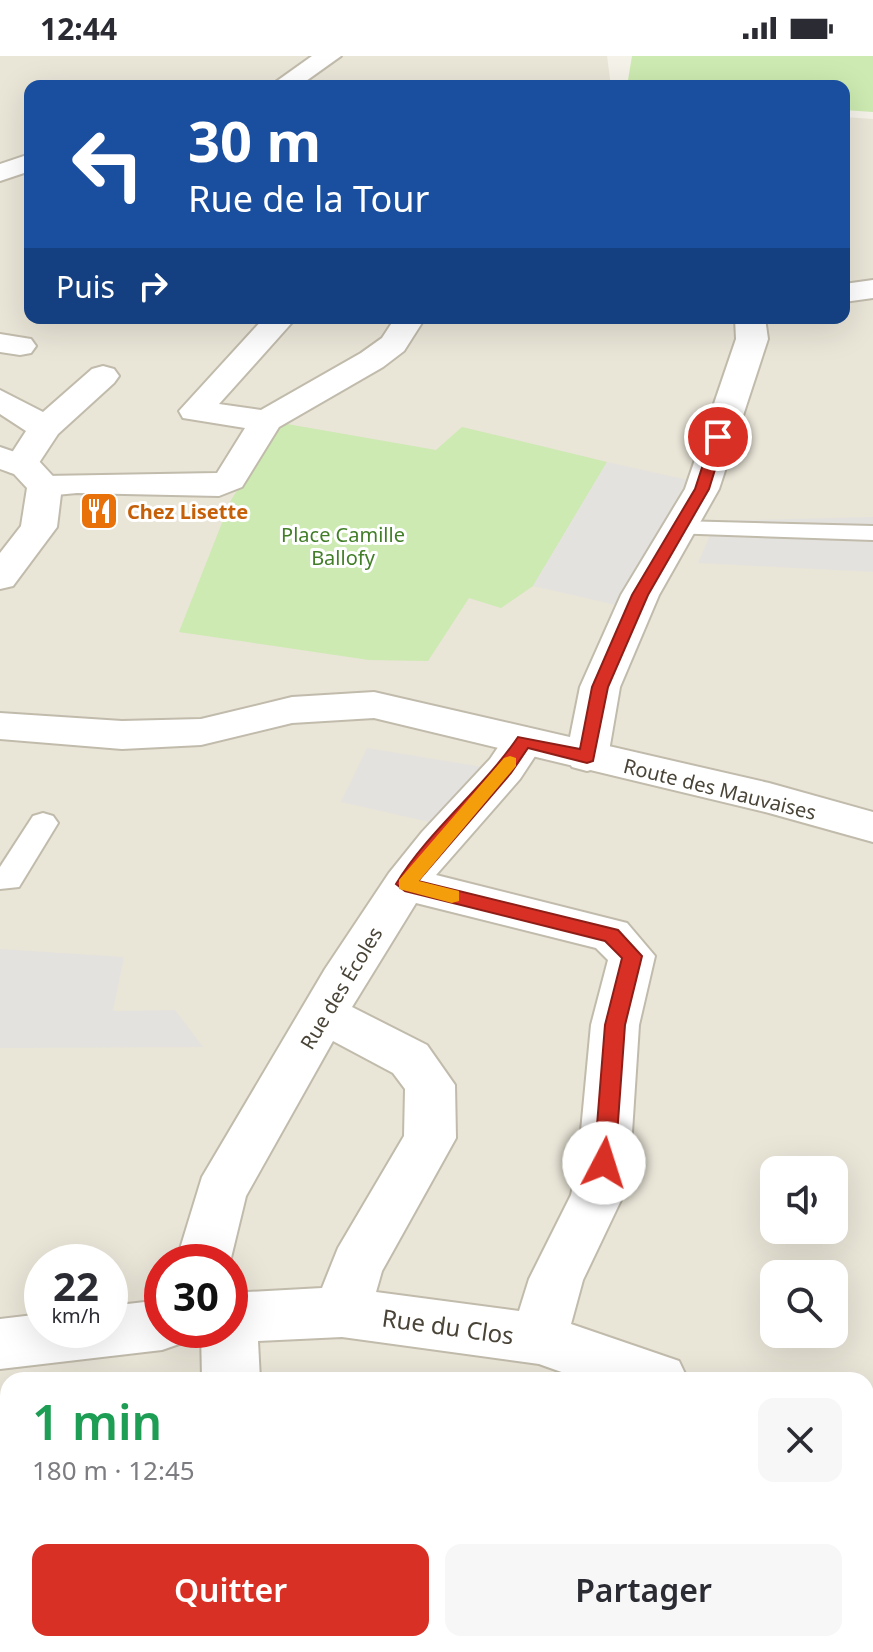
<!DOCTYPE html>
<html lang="fr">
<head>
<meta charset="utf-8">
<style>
	body { margin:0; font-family:"Noto Sans",sans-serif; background:#f7f7f7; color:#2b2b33; height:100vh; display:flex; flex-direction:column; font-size:30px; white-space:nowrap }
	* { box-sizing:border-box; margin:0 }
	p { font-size:26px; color:#7c7c81 }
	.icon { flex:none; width:44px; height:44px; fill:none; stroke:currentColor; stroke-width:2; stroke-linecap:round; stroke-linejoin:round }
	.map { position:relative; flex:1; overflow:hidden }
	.details { position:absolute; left:0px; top:1316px; width:874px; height:280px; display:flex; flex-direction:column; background:#fff; border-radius:24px 24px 0 0; box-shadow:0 8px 32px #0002 }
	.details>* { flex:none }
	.guide { position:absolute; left:24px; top:24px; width:826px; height:244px; border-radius:16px; box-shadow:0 8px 32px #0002; background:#1a4fa0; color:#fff; overflow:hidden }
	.controls { position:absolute; left:760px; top:1100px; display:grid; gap:16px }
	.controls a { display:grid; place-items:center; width:88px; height:88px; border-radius:16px; background:#fff; box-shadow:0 8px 32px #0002; font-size:40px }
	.speed { position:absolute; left:24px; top:1188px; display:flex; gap:16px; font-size:40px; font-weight:700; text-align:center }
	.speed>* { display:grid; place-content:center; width:104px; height:104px; border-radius:50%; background:#fff; box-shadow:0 8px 32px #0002; line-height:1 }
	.speed small { font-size:20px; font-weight:400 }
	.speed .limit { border:12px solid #d22; background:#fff; color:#111 }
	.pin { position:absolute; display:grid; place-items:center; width:68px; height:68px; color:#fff; margin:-34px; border:4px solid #fff; border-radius:50%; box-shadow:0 2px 8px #0007 }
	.me { position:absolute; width:88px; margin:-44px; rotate:5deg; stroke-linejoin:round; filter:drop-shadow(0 0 6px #0008) }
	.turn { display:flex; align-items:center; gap:28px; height:168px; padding:0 32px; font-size:36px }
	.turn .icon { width:104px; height:104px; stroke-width:2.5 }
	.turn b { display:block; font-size:56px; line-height:68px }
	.then { display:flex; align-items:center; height:76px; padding:0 32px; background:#0003; gap:16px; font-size:30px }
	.round { display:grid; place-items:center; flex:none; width:84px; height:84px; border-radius:16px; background:#f7f7f7 }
	.overview { display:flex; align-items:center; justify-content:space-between; height:136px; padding:0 32px }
	h1 { font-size:48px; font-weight:600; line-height:60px; color:#1e9e55 }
	.button { display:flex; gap:16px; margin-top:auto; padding:16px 32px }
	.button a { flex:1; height:92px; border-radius:16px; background:#d93025; color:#fff; font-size:32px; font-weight:600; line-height:92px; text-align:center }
	.button a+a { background:#f7f7f7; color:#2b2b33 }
	.status { display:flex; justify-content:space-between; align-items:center; height:56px; padding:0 40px; background:#fff; direction:ltr }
	.status svg { height:22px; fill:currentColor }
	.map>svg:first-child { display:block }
</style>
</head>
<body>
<div class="status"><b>12:44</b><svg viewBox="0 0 49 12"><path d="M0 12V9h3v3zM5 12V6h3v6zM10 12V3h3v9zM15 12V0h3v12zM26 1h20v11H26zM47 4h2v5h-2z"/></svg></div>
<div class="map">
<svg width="873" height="1596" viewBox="0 0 873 1596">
	<rect width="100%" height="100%" fill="#f5f2ea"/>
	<path fill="#e9e5d7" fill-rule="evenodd" d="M 0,0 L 607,0 L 611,30 L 30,30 L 30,262 L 844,262 L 844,61 L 873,63 L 873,1596 L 0,1596 ZM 774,1114 L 834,1114 L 834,1174 L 774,1174 ZM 42,1206 L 110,1206 L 110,1274 L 42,1274 ZM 162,1206 L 230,1206 L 230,1274 L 162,1274 ZM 774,1218 L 834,1218 L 834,1278 L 774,1278 ZM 8,1324 L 866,1324 L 866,1588 L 8,1588 Z"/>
	<g fill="#cceab1">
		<path d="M 632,0 L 873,0 L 873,56 L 844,54 L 844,30 L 627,30 Z"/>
		<path d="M 281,367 L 436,394 L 462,371 L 607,406 L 533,530 L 501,552 L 469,542 L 428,605 L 369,604 L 179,576 L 231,444 Z"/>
	</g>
	<g fill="#e4e2de">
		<path d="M 607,406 L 688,424 L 616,549 L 533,530 Z"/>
		<path d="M 873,461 L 873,516 L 698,507 L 716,465 Z"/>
		<path d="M 367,692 L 489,712 L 434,767 L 341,746 Z"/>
		<path d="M 0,893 L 124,901 L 113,955 L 175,954 L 203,991 L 0,992 Z"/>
	</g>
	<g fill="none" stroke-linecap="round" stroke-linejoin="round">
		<g stroke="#c1bbac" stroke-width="4">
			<g id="service">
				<path d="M 679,465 L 873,470 L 873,484 L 670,477 L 667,472 L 670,467 Z"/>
				<path d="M 43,757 L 53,760 L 58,767 L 19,831 L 0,833 L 0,811 L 33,760 Z"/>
			</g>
		</g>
		<g stroke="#c1bbac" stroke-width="4">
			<g id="minor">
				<path d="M 312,0 L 341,0 L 299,30 L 270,30 Z"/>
				<path d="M 30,98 L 30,115 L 0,125 L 0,108 Z"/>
				<path d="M 873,224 L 873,242 L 844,246 L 844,228 Z"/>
				<path d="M 264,262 L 296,262 L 219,348 L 261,354 L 361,297 L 382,282 L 395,262 L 425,262 L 404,295 L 383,311 L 279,371 L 242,431 L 219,440 L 77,437 L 45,440 L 33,437 L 28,430 L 33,423 L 45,420 L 217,417 L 245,372 L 183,362 L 179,355 Z"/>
				<path d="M 735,262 L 765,262 L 768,283 L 719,433 L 659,539 L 620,631 L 608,701 L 602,711 L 587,715 L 572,711 L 566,701 L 580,631 L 621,539 L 685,433 L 736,283 Z"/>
				<path d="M 0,278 L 31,283 L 36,290 L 31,297 L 20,299 L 0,296 Z"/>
				<path d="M 103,310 L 114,313 L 119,320 L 114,327 L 58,378 L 33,416 L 21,419 L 9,416 L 4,409 L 26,375 L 0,358 L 0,334 L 43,356 L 92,313 Z"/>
				<path d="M 524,671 L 539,675 L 545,685 L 520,723 L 436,819 L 627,867 L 655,900 L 639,969 L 630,1107 L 623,1140 L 583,1224 L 571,1268 L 679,1305 L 688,1324 L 584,1324 L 539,1308 L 342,1281 L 258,1285 L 260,1324 L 202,1324 L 201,1274 L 230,1274 L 230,1237 L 322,1232 L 338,1192 L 404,1080 L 405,1033 L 393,1017 L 333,985 L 246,1140 L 230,1206 L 176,1206 L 202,1121 L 325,913 L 389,817 L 422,776 L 490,703 L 509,675 ZM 416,847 L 596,892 L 608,904 L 591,969 L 578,1107 L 571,1139 L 529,1223 L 519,1255 L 376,1236 L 382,1215 L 456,1082 L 455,1029 L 427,989 L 352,951 Z"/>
				<path d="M 162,1244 L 162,1274 L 188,1274 L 182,1287 L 162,1294 L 0,1313 L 0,1263 L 42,1258 L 42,1274 L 110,1274 L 110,1250 Z"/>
				<path d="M 866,1406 L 873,1409 L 873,1468 L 866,1465 Z"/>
				<rect x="175" y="1588" width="64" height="8"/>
			</g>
		</g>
		<g stroke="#c1bbac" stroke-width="4">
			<g id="tertiary">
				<path d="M 0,391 L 38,404 L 62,430 L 57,471 L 13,530 L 0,533 L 0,497 L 21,470 L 27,432 L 14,418 L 0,413 Z"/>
				<path d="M 374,636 L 769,727 L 873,756 L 873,786 L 769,757 L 374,662 L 292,667 L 201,689 L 122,693 L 0,683 L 0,657 L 122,665 L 201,663 L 292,641 Z"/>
			</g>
		</g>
		<use href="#service" fill="#fff" fill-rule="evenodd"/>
		<use href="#minor" fill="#fff" fill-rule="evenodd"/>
		<use href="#tertiary" fill="#fff" fill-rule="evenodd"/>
	</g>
	<path fill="#d93025" stroke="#8d1f18" stroke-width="2" d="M 713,378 L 725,381 L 709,433 L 648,539 L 608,631 L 593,705 L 587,707 L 528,692 L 511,717 L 418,825 L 618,874 L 642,900 L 625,969 L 615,1107 L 612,1114 L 597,1114 L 594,1107 L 605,969 L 622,902 L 605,885 L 405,835 L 396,828 C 429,774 482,734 518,681 L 580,693 L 592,631 L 632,539 L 695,433 Z"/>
	<path fill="#f59e0b" d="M 510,700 L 516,702 L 516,710 L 419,825 L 459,835 L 459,845 L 452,847 L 399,833 L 399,824 L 504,702 Z"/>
	<defs>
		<g id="restaurant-square" transform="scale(2)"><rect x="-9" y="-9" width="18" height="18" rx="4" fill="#e8710a" stroke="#fff"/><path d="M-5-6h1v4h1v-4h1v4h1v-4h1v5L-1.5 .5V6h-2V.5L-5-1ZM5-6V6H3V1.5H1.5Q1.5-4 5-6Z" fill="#fff"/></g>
	</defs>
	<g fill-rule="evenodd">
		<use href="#restaurant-square" x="99" y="455"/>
	</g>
	<g text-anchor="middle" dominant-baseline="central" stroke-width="6" stroke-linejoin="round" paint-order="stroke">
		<g font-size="20" font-weight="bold" fill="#c56008" stroke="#fff" text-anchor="start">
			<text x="127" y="455">Chez Lisette</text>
		</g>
		<g font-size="20" fill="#427e28" stroke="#fff">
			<text x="343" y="478">Place Camille<tspan x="343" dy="23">Ballofy</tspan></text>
		</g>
		<g font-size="20" fill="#494437" stroke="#fff">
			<text transform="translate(720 733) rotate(14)">Route des Mauvaises</text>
			<text transform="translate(341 932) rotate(-59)">Rue des Écoles</text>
		</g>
		<g font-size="24" fill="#494437" stroke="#fff">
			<text transform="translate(448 1270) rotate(8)">Rue du Clos</text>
		</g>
	</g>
</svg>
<div class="controls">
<a><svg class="icon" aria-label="sound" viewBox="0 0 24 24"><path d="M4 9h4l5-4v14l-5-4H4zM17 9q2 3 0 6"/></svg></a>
<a><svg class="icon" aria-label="search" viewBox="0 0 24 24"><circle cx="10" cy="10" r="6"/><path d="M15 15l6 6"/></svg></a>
</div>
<div class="speed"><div>22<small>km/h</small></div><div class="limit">30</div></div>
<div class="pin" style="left:718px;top:381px;background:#d93025"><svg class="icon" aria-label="arrive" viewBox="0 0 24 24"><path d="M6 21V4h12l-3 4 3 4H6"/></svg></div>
<svg class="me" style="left:604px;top:1107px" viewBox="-20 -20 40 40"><circle r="19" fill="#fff"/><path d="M0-13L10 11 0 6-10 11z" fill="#d93025"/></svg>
<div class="guide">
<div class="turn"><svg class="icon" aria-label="left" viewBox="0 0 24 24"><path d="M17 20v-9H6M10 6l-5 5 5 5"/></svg><div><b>30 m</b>Rue de la Tour</div></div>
<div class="then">Puis<svg class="icon" aria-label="right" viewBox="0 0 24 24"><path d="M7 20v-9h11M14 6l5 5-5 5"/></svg></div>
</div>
<section class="details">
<div class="overview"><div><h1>1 min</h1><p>180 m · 12:45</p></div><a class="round"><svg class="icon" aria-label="close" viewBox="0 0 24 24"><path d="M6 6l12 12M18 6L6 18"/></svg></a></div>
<div class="button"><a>Quitter</a><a>Partager</a></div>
</section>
</div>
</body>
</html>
